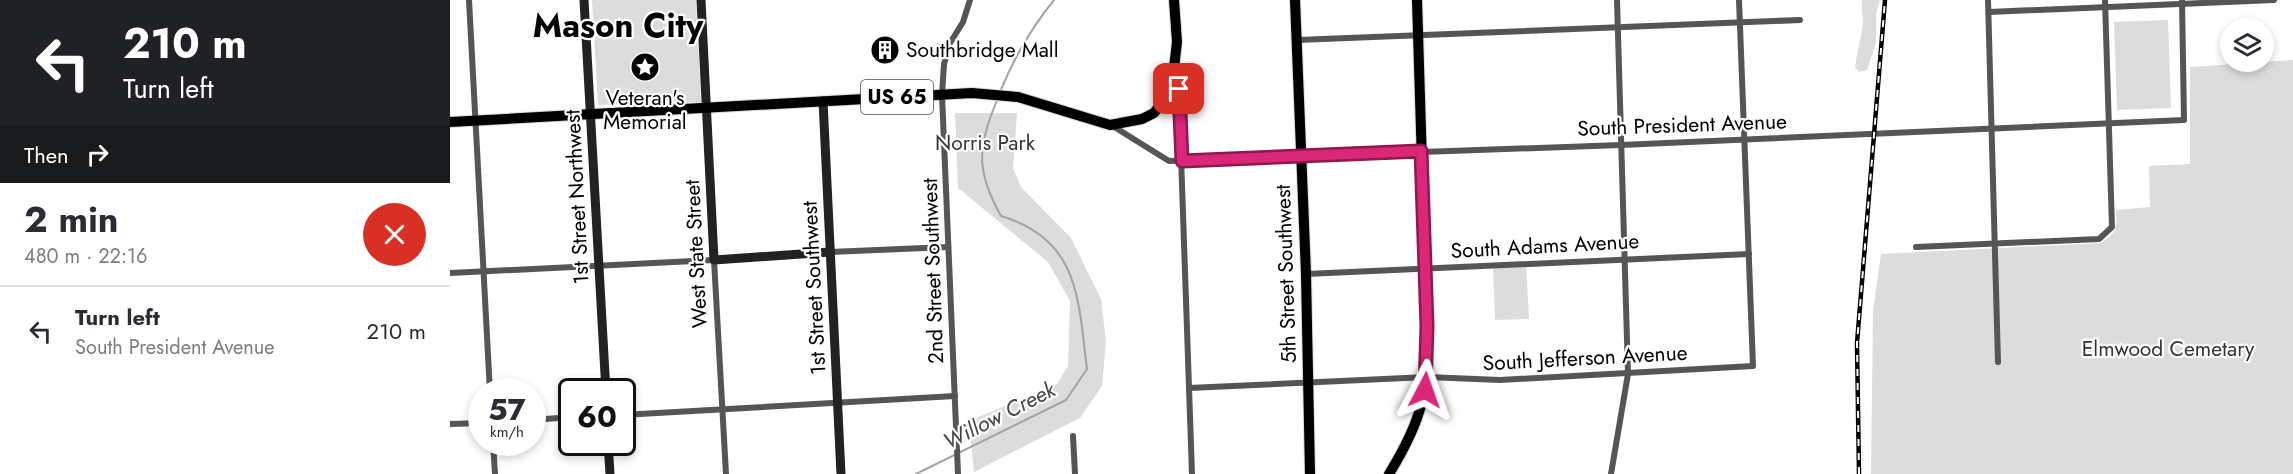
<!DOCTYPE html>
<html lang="en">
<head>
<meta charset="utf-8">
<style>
	body { margin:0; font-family:Jost,sans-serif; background:#f2f2f3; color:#2b2b33; height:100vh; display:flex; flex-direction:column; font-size:22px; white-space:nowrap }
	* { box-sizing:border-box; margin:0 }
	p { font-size:20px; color:#7c7c81 }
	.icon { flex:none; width:33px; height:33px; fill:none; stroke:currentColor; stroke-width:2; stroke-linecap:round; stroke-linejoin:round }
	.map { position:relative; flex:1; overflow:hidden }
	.panel { display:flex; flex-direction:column; background:#fff; width:450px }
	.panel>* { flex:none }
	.guide { background:#202124; color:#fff; overflow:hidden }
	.buttons { position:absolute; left:1770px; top:18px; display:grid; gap:12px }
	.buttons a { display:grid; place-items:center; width:54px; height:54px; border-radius:50%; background:#fff; box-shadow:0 3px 9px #0003; font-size:30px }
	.speed { position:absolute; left:18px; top:378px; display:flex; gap:12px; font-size:30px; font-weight:700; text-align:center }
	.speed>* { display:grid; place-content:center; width:78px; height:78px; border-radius:50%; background:#fff; box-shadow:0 3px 9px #0003; line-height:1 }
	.speed small { font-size:15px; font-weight:400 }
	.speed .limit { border:3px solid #111; border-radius:9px; background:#fff; color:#111 }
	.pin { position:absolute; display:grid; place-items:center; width:51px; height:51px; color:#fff; margin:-26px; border-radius:12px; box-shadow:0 3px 9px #0006 }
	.me { position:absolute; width:66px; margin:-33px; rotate:4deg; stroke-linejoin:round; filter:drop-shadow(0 0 4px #0008) }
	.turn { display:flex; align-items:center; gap:21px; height:126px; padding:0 24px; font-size:27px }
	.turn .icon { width:78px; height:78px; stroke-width:2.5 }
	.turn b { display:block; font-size:42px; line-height:51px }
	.then { display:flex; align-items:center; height:57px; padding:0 24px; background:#0003; gap:12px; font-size:22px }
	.round { display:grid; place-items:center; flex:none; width:63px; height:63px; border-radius:32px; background:#f2f2f3 }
	.head { display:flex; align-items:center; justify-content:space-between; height:102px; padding:0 24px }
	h1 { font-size:36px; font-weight:700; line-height:45px }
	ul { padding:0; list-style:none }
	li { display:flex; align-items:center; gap:18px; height:90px; padding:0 24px; border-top:2px solid #e1e1e2 }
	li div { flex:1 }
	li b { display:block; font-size:22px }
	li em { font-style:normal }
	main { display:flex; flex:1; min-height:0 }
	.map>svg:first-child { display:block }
</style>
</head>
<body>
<main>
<section class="panel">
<div class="guide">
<div class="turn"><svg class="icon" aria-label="left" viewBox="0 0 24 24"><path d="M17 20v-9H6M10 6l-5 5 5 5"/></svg><div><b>210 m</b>Turn left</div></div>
<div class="then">Then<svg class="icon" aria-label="right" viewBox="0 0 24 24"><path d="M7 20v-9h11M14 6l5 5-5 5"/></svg></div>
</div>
<div class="head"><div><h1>2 min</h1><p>480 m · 22:16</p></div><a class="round" style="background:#d93025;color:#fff"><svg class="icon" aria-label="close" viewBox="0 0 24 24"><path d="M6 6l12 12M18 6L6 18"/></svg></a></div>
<ul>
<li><svg class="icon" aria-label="left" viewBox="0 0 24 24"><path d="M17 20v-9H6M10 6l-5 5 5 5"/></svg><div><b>Turn left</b><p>South President Avenue</p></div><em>210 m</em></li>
</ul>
</section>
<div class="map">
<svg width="1843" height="474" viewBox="0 0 1843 474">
	<rect width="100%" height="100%" fill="#fff"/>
	<g fill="#dcdcdc">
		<path d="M 142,0 L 246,0 L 251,102 L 148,105 Z"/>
		<path d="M 1412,0 L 1430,0 L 1426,14 L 1426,43 L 1417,70 L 1409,72 L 1405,67 C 1407,52 1411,38 1413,24 C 1413,16 1411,8 1412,0 Z"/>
		<path d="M 1718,20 L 1721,108 L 1667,110 L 1664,22 Z"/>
		<path d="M 1843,60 L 1843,474 L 1421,474 L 1423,311 L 1431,254 L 1651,243 C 1667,232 1667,229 1666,210 L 1700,207 L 1699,166 L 1740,164 L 1740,67 Z"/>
		<path d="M 505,113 L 567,113 L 563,168 L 571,187 L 621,238 L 651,299 L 656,341 L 652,386 L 630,418 L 524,472 L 519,421 L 607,384 L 618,366 L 620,301 L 598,262 L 508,188 Z"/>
		<path d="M 1076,264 L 1079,319 L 1045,320 L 1043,266 Z"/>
	</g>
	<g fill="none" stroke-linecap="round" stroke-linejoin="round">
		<g stroke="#a3a3a3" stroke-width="2">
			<path d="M 550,92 C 564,58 581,28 604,0"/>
			<path d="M 466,474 L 616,400 L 637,369 C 628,299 630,240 551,216 C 525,170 528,147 547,100"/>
		</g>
		<g stroke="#dbdbdb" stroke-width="12">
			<g id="primary">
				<path d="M 845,0 L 856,274 L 860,474"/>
				<path d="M 0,122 L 522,93 L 568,97 L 660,125 L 692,119 L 704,113 L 714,100 L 722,85 L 727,42 L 724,0"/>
				<path d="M 939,474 C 974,417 978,392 977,326 L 967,0"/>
			</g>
		</g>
		<g stroke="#555" stroke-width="6">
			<path d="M 19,0 L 40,392"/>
			<path d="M 1538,0 L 1548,362"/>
			<path d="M 1539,12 L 1824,0"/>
			<path d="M 847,40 L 1350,20"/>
			<path d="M 728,69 L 742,474"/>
			<path d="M 661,125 L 719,161 L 1171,145 L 1734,120 L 1732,0"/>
			<path d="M 1466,247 L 1649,239 L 1662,227 L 1655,0"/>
			<path d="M 380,252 L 498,247"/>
			<path d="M 0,273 L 264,260 L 276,474"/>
			<path d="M 856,274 L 1299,254"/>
			<path d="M 739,388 L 977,377 L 1050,380 L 1303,366 L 1289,0"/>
			<path d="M 172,415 L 505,396"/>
			<path d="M 82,420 L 122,417"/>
			<path d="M 0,424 L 32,423"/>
			<path d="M 623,436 L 625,474"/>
			<path d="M 43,442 L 45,474"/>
			<path d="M 508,474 L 492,95 L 494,64 L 500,43 L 513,22 L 520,0"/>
			<path d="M 1161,474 L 1178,374 L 1167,0"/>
		</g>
		<g stroke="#222" stroke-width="9">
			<path d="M 134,0 L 156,392"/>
			<path d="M 251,0 L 264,260 L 380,252"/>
			<path d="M 373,101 L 391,474"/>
			<path d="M 158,442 L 160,474"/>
		</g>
		<use href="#primary" stroke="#000" stroke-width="10"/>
		<g stroke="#000" stroke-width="4.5">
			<path id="rail" d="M 1409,474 L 1407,343 L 1435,0"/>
		</g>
		<use href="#rail" stroke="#fff" stroke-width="2" stroke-dasharray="7" stroke-linecap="butt"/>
	</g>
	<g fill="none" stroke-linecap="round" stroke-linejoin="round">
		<g stroke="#8e194d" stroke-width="15">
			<path id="route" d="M 729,89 L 732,161 L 971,151 L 977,326 L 975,390"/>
		</g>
		<use href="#route" stroke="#db2777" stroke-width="10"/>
	</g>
	<defs>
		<g id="building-disc" transform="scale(1.5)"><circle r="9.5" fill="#000" stroke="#fff"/><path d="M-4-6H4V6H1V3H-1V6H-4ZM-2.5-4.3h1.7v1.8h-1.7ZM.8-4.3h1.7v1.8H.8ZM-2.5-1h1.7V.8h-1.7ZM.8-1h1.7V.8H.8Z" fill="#fff"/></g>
		<g id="sight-disc" transform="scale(1.5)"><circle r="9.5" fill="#000" stroke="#fff"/><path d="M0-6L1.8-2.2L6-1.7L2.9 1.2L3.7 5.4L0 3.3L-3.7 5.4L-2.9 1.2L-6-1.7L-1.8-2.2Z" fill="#fff"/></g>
	</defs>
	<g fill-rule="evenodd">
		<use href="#building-disc" x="435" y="50"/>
		<use href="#sight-disc" x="195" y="67"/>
	</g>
	<g text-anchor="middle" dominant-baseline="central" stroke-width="4.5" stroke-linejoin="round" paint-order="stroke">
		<rect fill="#fff" stroke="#4c4c4c" stroke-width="1.5" x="411" y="80" width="72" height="34" rx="4.5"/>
		<g font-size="20" font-weight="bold" fill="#000">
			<text x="447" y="97">US 65</text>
		</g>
		<g font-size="21" fill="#000" stroke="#fff" text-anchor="start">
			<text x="456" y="50">Southbridge Mall</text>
			<text x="195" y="98" text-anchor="middle">Veteran's<tspan x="195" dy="24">Memorial</tspan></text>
		</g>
		<g font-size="21" fill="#000" stroke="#fff">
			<text transform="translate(1232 125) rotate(-2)">South President Avenue</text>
			<text transform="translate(127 197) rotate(-93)">1st Street Northwest</text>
			<text transform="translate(1095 246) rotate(-3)">South Adams Avenue</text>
			<text transform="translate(246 254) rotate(-93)">West State Street</text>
			<text transform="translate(483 271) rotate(-92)">2nd Street Southwest</text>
			<text transform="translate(836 274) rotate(-92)">5th Street Southwest</text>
			<text transform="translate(364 288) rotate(-93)">1st Street Southwest</text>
			<text transform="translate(1135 358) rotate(-3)">South Jefferson Avenue</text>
		</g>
		<g font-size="21" fill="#333" stroke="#fff">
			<text x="535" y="143">Norris Park</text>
			<text x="1718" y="349">Elmwood Cemetary</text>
		</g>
		<g font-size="22" font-style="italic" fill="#444" stroke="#fff">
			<text transform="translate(549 415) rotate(-27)">Willow Creek</text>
		</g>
		<g font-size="33" font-weight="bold" fill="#000" stroke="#fff">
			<text x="168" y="25">Mason City</text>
		</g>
	</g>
</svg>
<div class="buttons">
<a><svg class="icon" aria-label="layers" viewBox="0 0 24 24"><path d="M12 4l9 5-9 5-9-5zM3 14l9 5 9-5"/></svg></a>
</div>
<div class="speed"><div>57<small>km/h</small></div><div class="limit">60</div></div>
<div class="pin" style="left:729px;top:89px;background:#d93025"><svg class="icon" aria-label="arrive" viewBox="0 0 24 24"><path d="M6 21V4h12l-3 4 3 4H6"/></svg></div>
<svg class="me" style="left:975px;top:390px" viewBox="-20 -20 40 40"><path d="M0-17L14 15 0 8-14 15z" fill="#db2777" stroke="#fff" stroke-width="4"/></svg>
</div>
</main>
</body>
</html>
